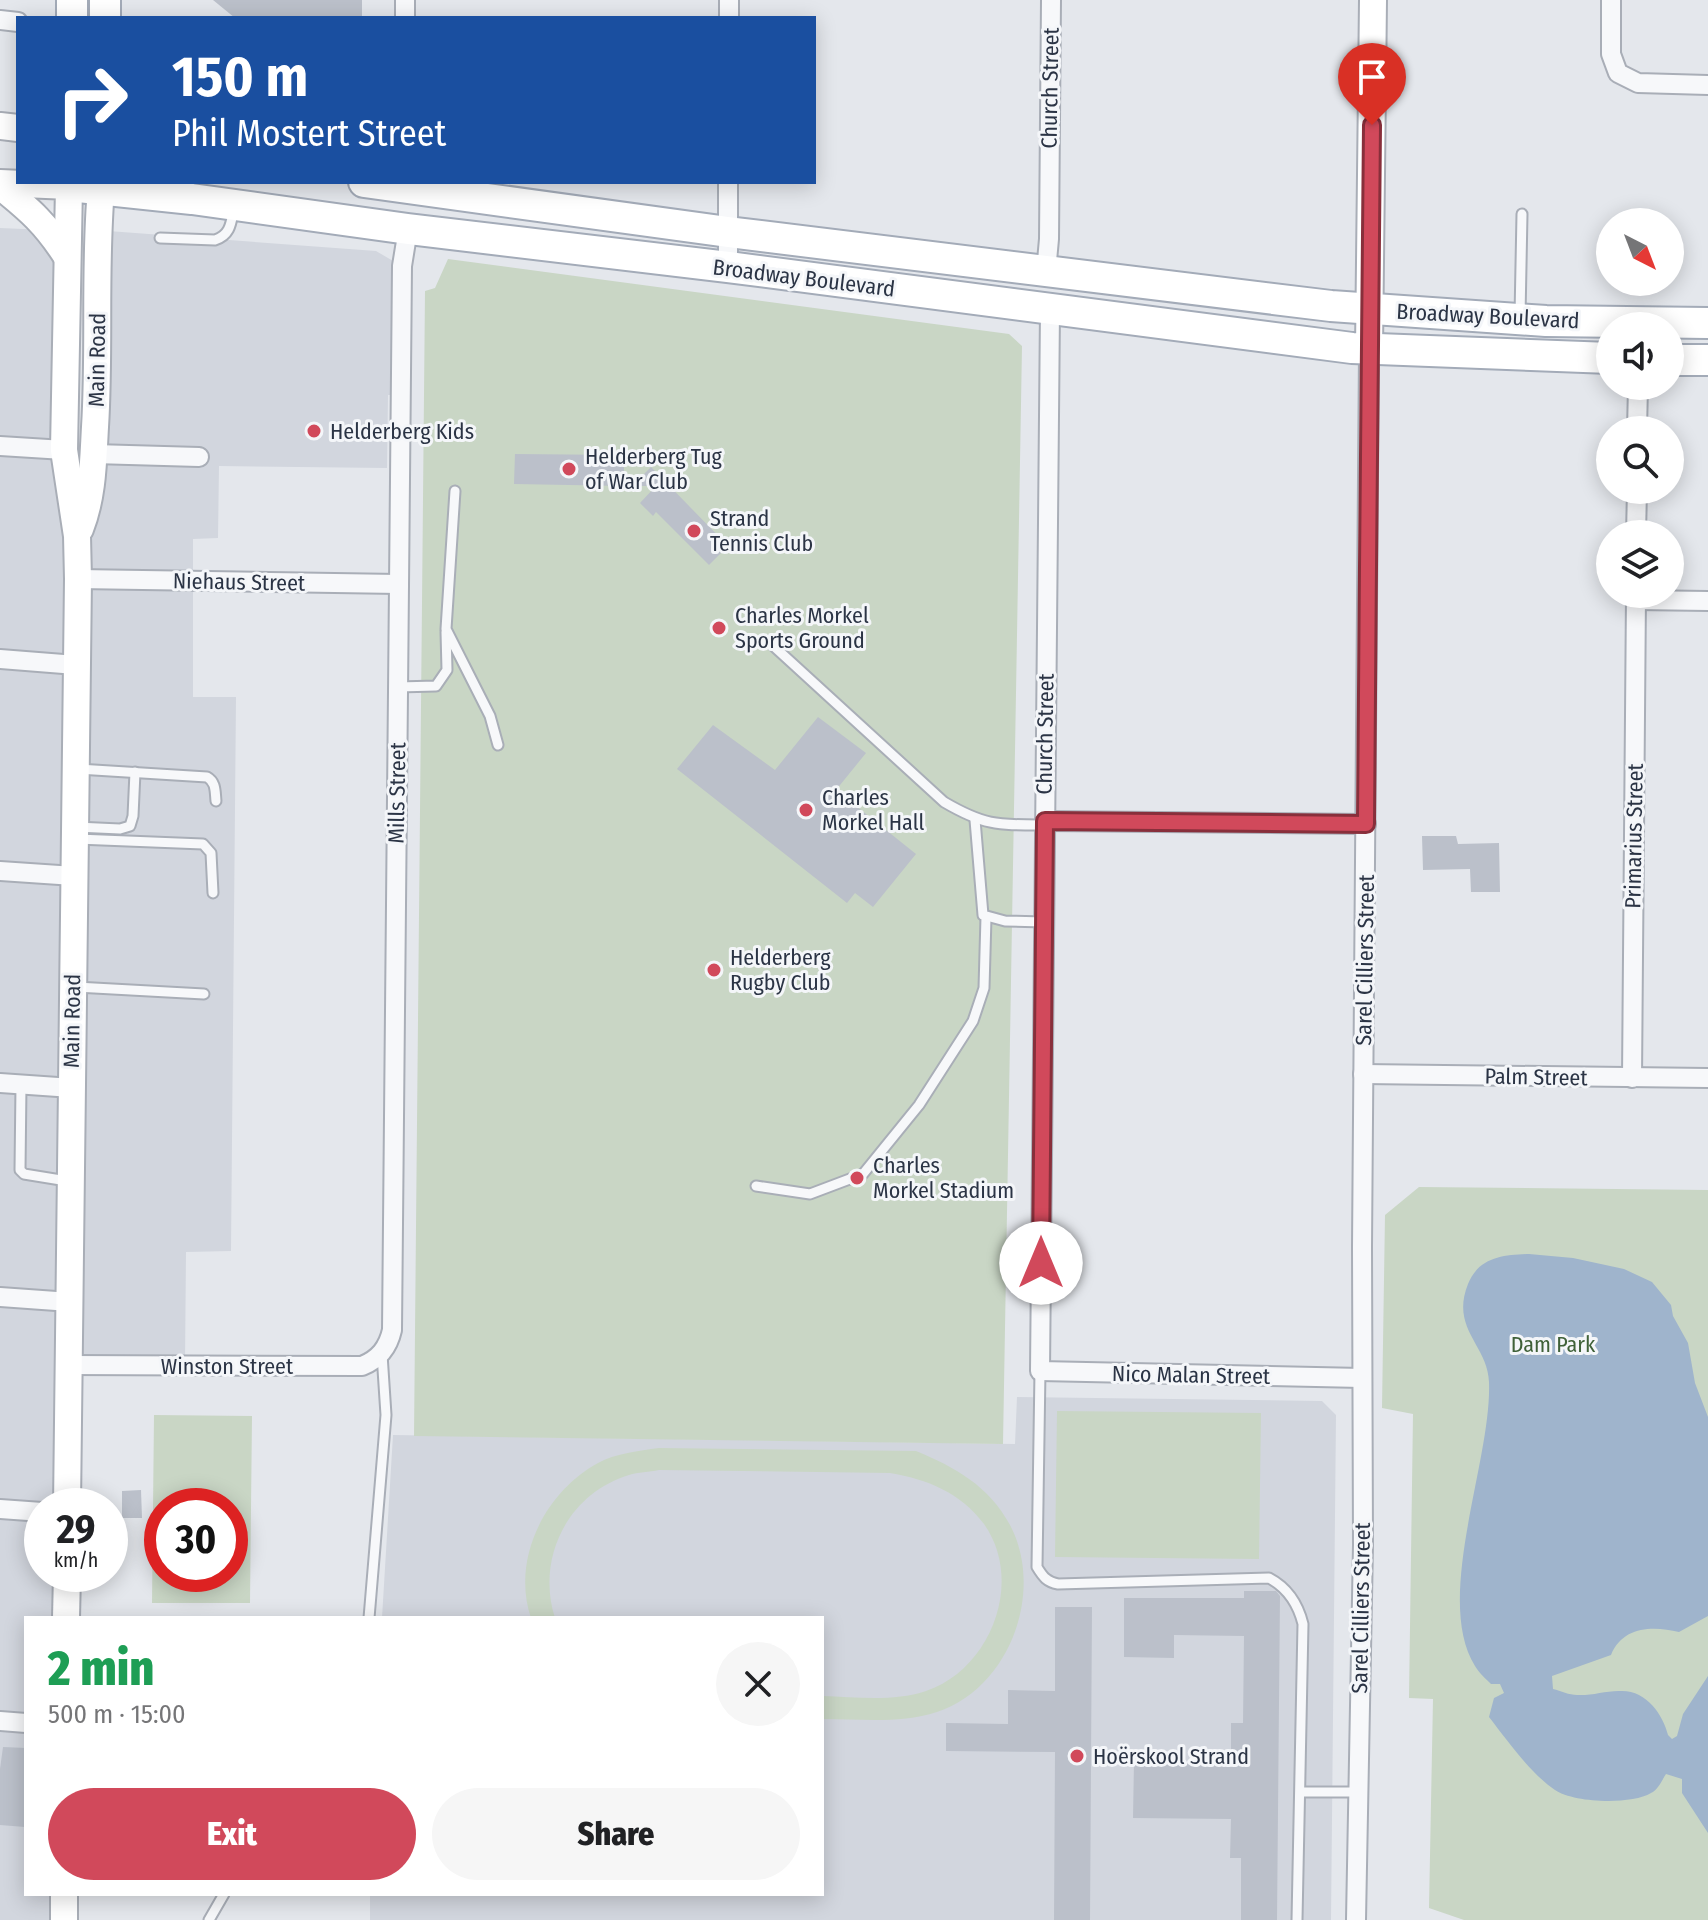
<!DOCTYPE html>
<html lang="en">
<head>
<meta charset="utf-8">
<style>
	body { margin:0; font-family:"Fira Sans Condensed",sans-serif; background:#f6f6f6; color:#202124; height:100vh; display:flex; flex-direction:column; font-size:30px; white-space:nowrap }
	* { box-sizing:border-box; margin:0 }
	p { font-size:26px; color:#757577 }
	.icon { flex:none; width:44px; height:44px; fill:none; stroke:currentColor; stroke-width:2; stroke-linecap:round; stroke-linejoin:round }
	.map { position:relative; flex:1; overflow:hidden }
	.sheet { position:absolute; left:24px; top:1616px; width:800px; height:280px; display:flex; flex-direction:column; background:#fff; border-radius:0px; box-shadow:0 4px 20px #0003 }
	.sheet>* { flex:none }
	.top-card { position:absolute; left:16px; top:16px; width:800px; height:168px; border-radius:0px; box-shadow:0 4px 20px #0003; background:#1a4fa0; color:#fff; overflow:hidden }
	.needle { width:52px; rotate:138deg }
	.controls { position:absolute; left:1596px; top:208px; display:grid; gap:16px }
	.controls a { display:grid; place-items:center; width:88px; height:88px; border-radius:50%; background:#fff; box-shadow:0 4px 20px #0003; font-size:40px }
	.speed { position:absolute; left:24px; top:1488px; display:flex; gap:16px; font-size:40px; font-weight:700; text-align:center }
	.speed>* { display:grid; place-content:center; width:104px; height:104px; border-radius:50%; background:#fff; box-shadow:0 4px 20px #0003; line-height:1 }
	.speed small { font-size:20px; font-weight:400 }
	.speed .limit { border:12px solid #d22; background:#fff; color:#111 }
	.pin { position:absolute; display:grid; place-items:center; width:68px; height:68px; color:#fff; margin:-82px -34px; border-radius:50% 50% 50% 0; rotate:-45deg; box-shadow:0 0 8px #0007 }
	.pin .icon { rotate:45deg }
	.me { position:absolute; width:88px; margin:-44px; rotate:0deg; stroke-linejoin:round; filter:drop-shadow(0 0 6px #0008) }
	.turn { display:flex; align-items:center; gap:28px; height:168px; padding:0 24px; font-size:36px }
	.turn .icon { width:104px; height:104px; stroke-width:2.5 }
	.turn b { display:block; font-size:56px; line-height:68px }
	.round { display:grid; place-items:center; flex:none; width:84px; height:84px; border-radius:42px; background:#f6f6f6 }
	.headline { display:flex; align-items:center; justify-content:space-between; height:136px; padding:0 24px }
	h1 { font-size:48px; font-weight:800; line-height:60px; color:#1e9e55 }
	.primary-button { display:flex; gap:16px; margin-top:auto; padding:16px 24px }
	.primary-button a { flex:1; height:92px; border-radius:48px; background:#d1495b; color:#fff; font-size:32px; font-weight:800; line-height:92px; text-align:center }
	.primary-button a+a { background:#f6f6f6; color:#202124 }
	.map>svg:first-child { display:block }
</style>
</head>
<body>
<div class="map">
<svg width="1708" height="1920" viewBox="0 0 1708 1920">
	<rect width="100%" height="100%" fill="#e4e7ec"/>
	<g fill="#d2d6de">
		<path d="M 0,228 L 47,230 L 64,258 L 76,534 L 95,230 L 376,251 L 400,265 L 400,395 L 388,395 L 387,468 L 219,466 L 218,538 L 193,539 L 193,697 L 236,697 L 231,1251 L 186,1252 L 185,1364 L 66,1364 L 64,1506 L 42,1506 L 42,1574 L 63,1574 L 63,1618 L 26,1618 L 26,1894 L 60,1894 L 60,1920 L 0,1920 Z"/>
		<path d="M 1017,1397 L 1322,1401 L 1336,1415 L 1331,1920 L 370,1920 L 370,1894 L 822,1894 L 822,1618 L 382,1618 L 393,1435 L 1015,1444 Z"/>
	</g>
	<g fill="#c9d6c5" fill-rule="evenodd">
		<path d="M 448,259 L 1009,334 L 1022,346 L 1003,1444 L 414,1436 L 425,291 L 435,288 Z"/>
		<path d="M 1419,1187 L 1708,1190 L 1708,1920 L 1464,1920 L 1429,1908 L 1433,1699 L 1409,1698 L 1413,1414 L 1382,1408 L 1385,1215 Z"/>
		<path d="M 1057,1411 L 1261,1413 L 1259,1559 L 1055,1557 Z"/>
		<path d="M 154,1415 L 252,1416 L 250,1603 L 152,1603 ZM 162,1506 L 230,1506 L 230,1574 L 162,1574 Z"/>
		<path d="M 659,1448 L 916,1451 C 955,1467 989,1486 1010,1525 C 1045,1591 1010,1688 937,1712 C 900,1724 860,1719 822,1719 L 822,1696 C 856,1697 893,1702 926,1691 C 990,1670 1025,1582 984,1524 C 961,1493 927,1479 890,1473 L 659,1470 C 649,1472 638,1472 629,1475 C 567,1494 536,1559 555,1618 L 531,1618 C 511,1559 545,1492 598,1463 C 617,1453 638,1451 659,1448 Z"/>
	</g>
	<path fill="#9fb4cc" d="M 1529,1254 L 1573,1258 L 1624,1269 L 1652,1282 L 1671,1305 L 1673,1316 L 1688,1343 L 1695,1383 L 1708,1417 L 1708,1616 L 1679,1632 C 1653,1626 1623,1626 1611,1655 L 1552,1676 L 1553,1689 C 1561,1691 1569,1695 1577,1695 C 1592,1696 1607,1690 1622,1691 C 1647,1691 1663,1715 1668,1735 L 1672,1739 L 1677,1736 L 1683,1714 L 1708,1676 L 1708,1833 L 1682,1793 L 1682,1779 L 1666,1774 C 1662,1780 1658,1790 1651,1793 C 1631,1805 1574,1803 1555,1790 C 1530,1773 1507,1740 1489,1717 L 1494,1698 L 1504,1693 L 1500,1684 L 1491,1684 C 1486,1679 1479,1673 1475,1666 C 1433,1598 1492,1461 1489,1382 C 1488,1345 1450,1329 1468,1284 C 1479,1257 1503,1255 1529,1254 Z"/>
	<g fill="#bbc0ca">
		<path d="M 213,0 L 362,0 L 362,18 L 235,18 Z"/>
		<path d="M 515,454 L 624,455 L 624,486 L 514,484 Z"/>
		<path d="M 651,467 L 728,546 L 709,565 L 656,512 L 653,516 L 640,503 L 656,486 L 632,486 Z"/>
		<path d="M 818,717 L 866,753 L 836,790 L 916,854 L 873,907 L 855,893 L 847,903 L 677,769 L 713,725 L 775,770 Z"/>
		<path d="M 1422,836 L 1456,836 L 1458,844 L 1499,843 L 1500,892 L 1471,892 L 1470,869 L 1423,870 Z"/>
		<path d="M 141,1490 L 142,1518 L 122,1518 L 122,1491 Z"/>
		<path d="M 1244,1591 L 1276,1591 L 1280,1596 L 1277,1920 L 1241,1920 L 1241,1858 L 1230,1858 L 1231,1819 L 1133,1818 L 1134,1761 L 1231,1762 L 1231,1723 L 1243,1723 L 1244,1636 L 1174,1635 L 1174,1658 L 1124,1657 L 1124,1598 L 1244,1598 Z"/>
		<path d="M 1055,1607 L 1092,1607 L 1090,1920 L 1054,1920 L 1055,1752 L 946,1751 L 946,1723 L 1008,1724 L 1008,1690 L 1055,1691 Z"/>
		<path d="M 3,1747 L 26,1748 L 25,1827 L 0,1825 L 0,1769 Z"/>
	</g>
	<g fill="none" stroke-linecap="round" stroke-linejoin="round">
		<g stroke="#a9aeb7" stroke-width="13">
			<g id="lane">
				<path d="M 160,238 L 215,240 C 231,235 231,222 234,208"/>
				<path d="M 1520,316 L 1522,214"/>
				<path d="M 455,491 L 446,629 L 490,716 L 498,745"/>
				<path d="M 768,641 L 944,802 C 985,826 998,825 1045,825"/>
				<path d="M 398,687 L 436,686 L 447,670 L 446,632"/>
				<path d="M 78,769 L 207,777 C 216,782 215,791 216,801"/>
				<path d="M 975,820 L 983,915 L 1005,921 L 1044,922"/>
				<path d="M 76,827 L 120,829 L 130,826 L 133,816 L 135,772"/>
				<path d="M 77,839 L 203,844 L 211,853 L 213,893"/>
				<path d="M 76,987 L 204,994"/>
				<path d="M 21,1085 L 20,1170 L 24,1174 L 67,1181"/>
				<path d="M 756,1186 L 810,1194 L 863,1174 L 919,1105 L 973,1021 L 984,988 L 986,917"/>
				<path d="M 1040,1371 L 1037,1567 C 1043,1577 1047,1582 1058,1584 L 1269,1578 C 1288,1588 1298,1604 1303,1624 L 1297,1920"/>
				<path d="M 369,1618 L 386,1415 L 382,1354"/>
				<path d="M 1301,1792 L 1358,1792"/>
				<path d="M 209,1920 L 224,1894"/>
			</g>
		</g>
		<g stroke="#a9aeb7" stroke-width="22">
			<g id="street">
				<path d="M 1611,0 L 1611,54 L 1618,73 L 1638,83 L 1708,85"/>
				<path d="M 405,18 L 405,0"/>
				<path d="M 729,18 L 729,0"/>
				<path d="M 0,20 L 18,22"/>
				<path d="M 728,182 L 728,267"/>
				<path d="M 1046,272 L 1049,239 L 1051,0"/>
				<path d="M 1050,310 L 1040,1371 L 1362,1378"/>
				<path d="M 1637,430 L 1638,386"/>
				<path d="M 0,446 L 64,450"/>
				<path d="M 94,454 L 199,457"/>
				<path d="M 1636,534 L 1637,490"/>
				<path d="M 78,579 L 399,584"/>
				<path d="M 1636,600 L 1708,601"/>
				<path d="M 0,659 L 76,665"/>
				<path d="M 1045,821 L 1366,824"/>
				<path d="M 0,871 L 74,876"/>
				<path d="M 1363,1074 L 1708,1078"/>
				<path d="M 1632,1078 L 1636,594"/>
				<path d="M 0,1083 L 72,1088"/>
				<path d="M 0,1297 L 70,1302"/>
				<path d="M 68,1365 L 362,1366 C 379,1359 388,1348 392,1330 L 402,266 L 408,229"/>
				<path d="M 0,1509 L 42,1512"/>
				<path d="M 0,1721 L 26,1723"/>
				<path d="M 1356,1920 L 1363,1545 L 1362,1247 L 1369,349"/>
			</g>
		</g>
		<g stroke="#a9aeb7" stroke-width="30">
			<g id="secondary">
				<path d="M 0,126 L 18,128"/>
				<path d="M 0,183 L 69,186 L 64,450 L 77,536 L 78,579 L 67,1506"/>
				<path d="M 0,186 C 30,210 46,224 67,257"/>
				<path d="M 1369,349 L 1373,0"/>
				<path d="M 80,529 C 93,496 93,462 95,427 C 100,347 94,268 101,189"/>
				<path d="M 66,1618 L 67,1574"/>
				<path d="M 64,1920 L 64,1894"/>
			</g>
		</g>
		<g stroke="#a3abb8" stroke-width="34">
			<g id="primary">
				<path d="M 105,0 L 105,18"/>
				<path d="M 72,18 L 72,0"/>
				<path d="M 69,182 L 69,186 L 192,199 L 408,229 L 728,267 L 1352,348 L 1610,358"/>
				<path d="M 364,182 L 728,232 L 1331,306 L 1546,321 L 1708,323"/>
				<path d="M 1670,360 L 1708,360"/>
			</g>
		</g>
		<use href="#lane" stroke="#f7f8fa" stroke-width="9"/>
		<use href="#street" stroke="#f7f8fa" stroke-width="18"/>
		<use href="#secondary" stroke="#fff" stroke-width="26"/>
		<use href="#primary" stroke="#fff" stroke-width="30"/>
	</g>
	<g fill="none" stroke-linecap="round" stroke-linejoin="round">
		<g stroke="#882f3b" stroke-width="20">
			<path id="route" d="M 1041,1263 L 1045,821 L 1366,824 C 1368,591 1369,358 1372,125"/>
		</g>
		<use href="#route" stroke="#d1495b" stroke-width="14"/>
	</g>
	<g fill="#d1495b" stroke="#f4f6f9" stroke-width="3">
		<circle cx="314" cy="431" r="8"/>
		<circle cx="569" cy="469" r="8"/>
		<circle cx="694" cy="531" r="8"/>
		<circle cx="719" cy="628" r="8"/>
		<circle cx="806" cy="810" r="8"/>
		<circle cx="714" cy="970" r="8"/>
		<circle cx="857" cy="1178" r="8"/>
		<circle cx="1077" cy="1756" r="8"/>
	</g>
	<g text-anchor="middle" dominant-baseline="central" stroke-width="6" stroke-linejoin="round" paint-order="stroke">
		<g font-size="22" fill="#2b3445" stroke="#f4f6f9">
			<text transform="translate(1050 88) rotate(-89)">Church Street</text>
			<text transform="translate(804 278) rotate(7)">Broadway Boulevard</text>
			<text transform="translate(1488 316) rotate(3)">Broadway Boulevard</text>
			<text transform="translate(97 360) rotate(-89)">Main Road</text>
			<text transform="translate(239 582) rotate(1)">Niehaus Street</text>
			<text transform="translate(1045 734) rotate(-89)">Church Street</text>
			<text transform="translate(397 793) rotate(-89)">Mills Street</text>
			<text transform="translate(1634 836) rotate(-89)">Primarius Street</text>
			<text transform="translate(1365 960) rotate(-89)">Sarel Cilliers Street</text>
			<text transform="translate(72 1021) rotate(-89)">Main Road</text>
			<text transform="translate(1536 1077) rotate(1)">Palm Street</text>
			<text x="227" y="1366">Winston Street</text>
			<text transform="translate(1191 1375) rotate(1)">Nico Malan Street</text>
			<text transform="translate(1361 1608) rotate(-89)">Sarel Cilliers Street</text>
		</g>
		<g font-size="22" fill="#2b3445" stroke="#f4f6f9" text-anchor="start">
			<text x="330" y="431">Helderberg Kids</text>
			<text x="585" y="456">Helderberg Tug<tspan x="585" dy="25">of War Club</tspan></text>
			<text x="710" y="518">Strand<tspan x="710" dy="25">Tennis Club</tspan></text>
			<text x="735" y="615">Charles Morkel<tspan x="735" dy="25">Sports Ground</tspan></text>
			<text x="822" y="797">Charles<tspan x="822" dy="25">Morkel Hall</tspan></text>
			<text x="730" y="957">Helderberg<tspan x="730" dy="25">Rugby Club</tspan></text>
			<text x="873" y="1165">Charles<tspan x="873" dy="25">Morkel Stadium</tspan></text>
			<text x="1093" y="1756">Hoërskool Strand</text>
		</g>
		<g font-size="22" fill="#3f6138" stroke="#f4f6f9">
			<text x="1553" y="1344">Dam Park</text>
		</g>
	</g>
</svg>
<div class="controls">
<a><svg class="needle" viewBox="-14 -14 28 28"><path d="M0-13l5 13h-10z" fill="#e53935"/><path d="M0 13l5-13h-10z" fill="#757577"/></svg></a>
<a><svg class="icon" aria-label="sound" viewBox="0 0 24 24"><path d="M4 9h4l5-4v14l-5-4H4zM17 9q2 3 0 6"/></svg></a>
<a><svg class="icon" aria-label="search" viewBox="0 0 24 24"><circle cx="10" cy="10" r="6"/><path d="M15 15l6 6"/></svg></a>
<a><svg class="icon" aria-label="layers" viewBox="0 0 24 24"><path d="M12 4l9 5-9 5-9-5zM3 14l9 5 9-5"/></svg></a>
</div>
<div class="speed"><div>29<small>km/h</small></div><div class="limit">30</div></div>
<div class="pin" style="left:1372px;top:125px;background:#d93025"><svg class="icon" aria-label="arrive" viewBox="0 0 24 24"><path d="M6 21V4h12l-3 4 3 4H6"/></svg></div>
<svg class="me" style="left:1041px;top:1263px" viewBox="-20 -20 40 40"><circle r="19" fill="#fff"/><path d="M0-13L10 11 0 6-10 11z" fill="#d1495b"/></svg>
<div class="top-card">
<div class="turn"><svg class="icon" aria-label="right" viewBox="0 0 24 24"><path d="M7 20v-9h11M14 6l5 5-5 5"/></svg><div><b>150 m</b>Phil Mostert Street</div></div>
</div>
<section class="sheet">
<div class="headline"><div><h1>2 min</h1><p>500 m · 15:00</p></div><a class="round"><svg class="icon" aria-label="close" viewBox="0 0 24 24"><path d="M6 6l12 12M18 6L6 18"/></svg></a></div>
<div class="primary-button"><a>Exit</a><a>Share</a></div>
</section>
</div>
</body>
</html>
